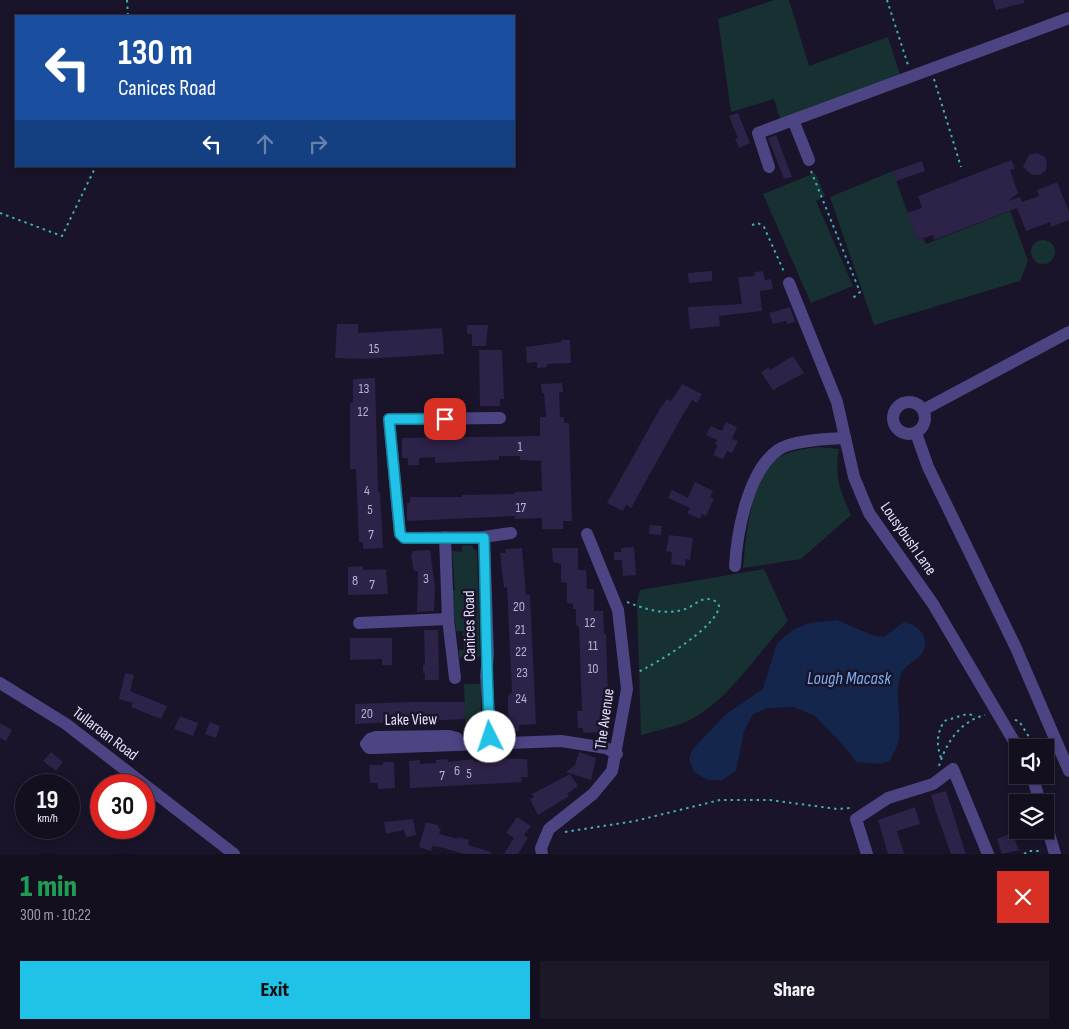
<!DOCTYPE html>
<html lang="en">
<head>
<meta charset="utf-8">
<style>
	body { margin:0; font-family:"Sofia Sans Condensed",sans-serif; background:#1c1828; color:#f1f3f6; height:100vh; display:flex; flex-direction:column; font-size:19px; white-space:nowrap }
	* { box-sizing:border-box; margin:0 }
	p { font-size:16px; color:#9d9ca4 }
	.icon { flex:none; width:28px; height:28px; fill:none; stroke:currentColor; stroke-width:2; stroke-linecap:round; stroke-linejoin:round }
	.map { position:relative; height:854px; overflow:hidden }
	.sheet { display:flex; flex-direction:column; background:#130f1f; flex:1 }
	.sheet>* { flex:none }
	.banner { position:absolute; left:15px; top:15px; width:500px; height:152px; border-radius:0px; box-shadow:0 2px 8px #0003,0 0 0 1px #322f3d; background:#1a4fa0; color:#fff; overflow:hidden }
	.tools { position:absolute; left:1009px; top:739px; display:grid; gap:10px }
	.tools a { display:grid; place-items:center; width:45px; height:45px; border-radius:0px; background:#130f1f; box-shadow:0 2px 8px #0003,0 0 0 1px #322f3d; font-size:25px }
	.speed { position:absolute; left:15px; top:774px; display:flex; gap:10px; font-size:25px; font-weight:700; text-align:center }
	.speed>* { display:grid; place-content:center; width:65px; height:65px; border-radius:50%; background:#130f1f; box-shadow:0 2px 8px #0003,0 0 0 1px #322f3d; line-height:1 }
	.speed small { font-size:12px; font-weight:400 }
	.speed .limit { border:8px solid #d22; background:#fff; color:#111 }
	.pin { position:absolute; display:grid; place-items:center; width:42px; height:42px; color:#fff; margin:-21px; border-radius:10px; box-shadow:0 2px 8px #0006 }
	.me { position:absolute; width:55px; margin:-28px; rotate:356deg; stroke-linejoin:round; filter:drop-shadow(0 0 4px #0008) }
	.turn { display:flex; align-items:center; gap:18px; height:105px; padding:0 20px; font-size:22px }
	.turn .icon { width:65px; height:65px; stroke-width:2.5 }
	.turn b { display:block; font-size:35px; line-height:42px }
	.lanes { display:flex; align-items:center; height:48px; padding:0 20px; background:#0003; justify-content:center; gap:25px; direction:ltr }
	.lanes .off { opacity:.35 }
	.round { display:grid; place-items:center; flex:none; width:52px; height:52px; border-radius:0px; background:#1c1828 }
	.summary { display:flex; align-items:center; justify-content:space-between; height:85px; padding:0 20px }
	h1 { font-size:30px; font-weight:800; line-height:38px; color:#1e9e55 }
	.button { display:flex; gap:10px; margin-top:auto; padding:10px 20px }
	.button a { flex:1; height:58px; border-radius:0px; background:#20c2e7; color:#111; font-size:20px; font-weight:800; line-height:58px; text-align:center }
	.button a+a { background:#1c1828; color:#f1f3f6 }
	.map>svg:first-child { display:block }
</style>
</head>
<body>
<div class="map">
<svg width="1069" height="854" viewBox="0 0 1069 854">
	<rect width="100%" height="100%" fill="#191429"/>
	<g fill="#173132">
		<path d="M 774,0 L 789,0 L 809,66 L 888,37 L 900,75 L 780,119 L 774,99 L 731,112 L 718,19 Z"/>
		<path d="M 893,171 L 917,240 L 923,238 L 926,244 L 1010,211 L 1028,261 L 1020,281 L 874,325 L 830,197 Z"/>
		<path d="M 815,173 L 825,196 L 816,201 L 853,286 L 811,303 L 763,194 Z"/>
		<circle cx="1043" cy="252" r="12"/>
		<path d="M 818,447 L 839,449 C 834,477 840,490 851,515 L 801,559 L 743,568 C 746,538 750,482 774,461 C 785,451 804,449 818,447 Z"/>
		<path d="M 471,545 L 477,552 L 480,657 L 459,658 L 459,650 L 464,650 L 463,631 L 456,631 L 455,619 L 453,619 L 452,590 L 455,590 L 452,551 L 462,552 L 462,546 Z"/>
		<path d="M 764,569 L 788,621 C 757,653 732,697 692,719 C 677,727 657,730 641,735 L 637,602 L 640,590 Z"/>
		<path d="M 464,684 L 481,684 L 481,739 L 466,737 Z"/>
	</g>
	<path fill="#15264c" d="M 837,620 L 874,636 L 884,637 L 904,622 C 915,624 926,632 925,645 C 923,662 903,662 900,677 C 894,699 903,722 898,743 C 896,749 892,755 890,761 L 879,764 L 856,762 L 846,748 L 815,716 L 794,707 L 768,708 L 753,714 L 744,731 L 736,771 L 722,780 L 707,780 L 694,772 L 689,759 L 692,750 L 725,715 L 763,689 L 777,643 L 794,629 L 810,623 Z"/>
	<g fill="#2d2248">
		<path d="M 993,0 L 1024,0 L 1024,3 L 996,10 Z"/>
		<path d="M 738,113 L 750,143 L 739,148 L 735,139 L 738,138 L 729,116 Z"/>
		<path d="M 776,135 L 792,177 L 784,179 L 768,138 Z"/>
		<path d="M 1036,153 L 1044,156 L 1047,162 L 1046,170 L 1040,175 L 1032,175 L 1023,167 L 1029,155 Z"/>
		<path d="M 1011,160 L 1015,169 L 1010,170 L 1018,193 L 1008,201 L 1020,197 L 1022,202 L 1039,196 L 1037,190 L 1057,182 L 1069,212 L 1069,220 L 1051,227 L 1050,222 L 1026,231 L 1017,208 L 934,240 L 933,235 L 917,240 L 907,213 L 922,208 L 918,196 Z"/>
		<path d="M 922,161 L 925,171 L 896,181 L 893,171 Z"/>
		<path d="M 712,271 L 712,281 L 689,283 L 688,273 Z"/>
		<path d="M 763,271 L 765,280 L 771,279 L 773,289 L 760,291 L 762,311 L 719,316 L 720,326 L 690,329 L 688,307 L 742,304 L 738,277 L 755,276 L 754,272 Z"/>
		<path d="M 790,307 L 795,322 L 787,324 L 786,321 L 773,324 L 769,313 Z"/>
		<path d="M 337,324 L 358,324 L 358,333 L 442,328 L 444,354 L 365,359 L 335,358 Z"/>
		<path d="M 467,325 L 488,325 L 486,346 L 472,346 L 472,334 L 467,334 Z"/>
		<path d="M 561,340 L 570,340 L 571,363 L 547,364 L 547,367 L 537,368 L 537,362 L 527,363 L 526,347 L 561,342 Z"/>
		<path d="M 479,350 L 502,350 L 504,399 L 500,399 L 500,406 L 480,406 Z"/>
		<path d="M 793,356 L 804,373 L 773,390 L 761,372 L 769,367 L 770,370 Z"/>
		<path d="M 375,378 L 378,492 L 380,492 L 383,548 L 363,549 L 363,542 L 359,542 L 356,469 L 350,469 L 350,403 L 353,403 L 353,379 Z"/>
		<path d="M 562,383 L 563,392 L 559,392 L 560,417 L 564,417 L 564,423 L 569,423 L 572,521 L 563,521 L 563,529 L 542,529 L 542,518 L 515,519 L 515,516 L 407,521 L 407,503 L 410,503 L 410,497 L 462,497 L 462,495 L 515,494 L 515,492 L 542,491 L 541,461 L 520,460 L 520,456 L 499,456 L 499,460 L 435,463 L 435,457 L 419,458 L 419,465 L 408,465 L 408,458 L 402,458 L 402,438 L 540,436 L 540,417 L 546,417 L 544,393 L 542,393 L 541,384 Z"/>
		<path d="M 682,384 L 702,394 L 697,403 L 692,400 L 681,418 L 631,508 L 626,505 L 623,511 L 607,503 L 661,407 L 667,399 L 671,401 Z"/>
		<path d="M 726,422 L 737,427 L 732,439 L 738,441 L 732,453 L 727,451 L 723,459 L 713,455 L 718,445 L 715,444 L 717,440 L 706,435 L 711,426 L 722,431 Z"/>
		<path d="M 695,482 L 713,491 L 710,497 L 714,499 L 706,516 L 702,514 L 700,519 L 687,513 L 690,508 L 668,498 L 672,490 L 688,498 Z"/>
		<path d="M 650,525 L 662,526 L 661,535 L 649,534 Z"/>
		<path d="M 669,535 L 693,538 L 690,560 L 686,559 L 685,566 L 671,564 L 672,552 L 666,551 Z"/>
		<path d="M 634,547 L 636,575 L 623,576 L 622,560 L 614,560 L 614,552 L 621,552 L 621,548 Z"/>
		<path d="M 522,548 L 526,595 L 530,595 L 536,724 L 519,725 L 519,731 L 511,732 L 508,713 L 508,696 L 512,692 L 507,587 L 504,588 L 500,553 L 506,553 L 505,549 Z"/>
		<path d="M 552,548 L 578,548 L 578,570 L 586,570 L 587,589 L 594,589 L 594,611 L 603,611 L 604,634 L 606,634 L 608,699 L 606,699 L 606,722 L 602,722 L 602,732 L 583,733 L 583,728 L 578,728 L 577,711 L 582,711 L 579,627 L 576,625 L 576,609 L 573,609 L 573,604 L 567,603 L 567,583 L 561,582 L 561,564 L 553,562 Z"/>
		<path d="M 430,550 L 435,587 L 434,611 L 417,612 L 418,571 L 414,571 L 411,556 L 413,551 Z"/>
		<path d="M 363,566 L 363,570 L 386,569 L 388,594 L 348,595 L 348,567 Z"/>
		<path d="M 424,630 L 438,630 L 439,680 L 425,680 L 425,673 L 423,673 L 423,665 L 425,665 Z"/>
		<path d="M 350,638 L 392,638 L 392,665 L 382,665 L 382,659 L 350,660 Z"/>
		<path d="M 125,673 L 134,675 L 130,691 L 167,706 L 161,719 L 131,707 L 133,703 L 119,699 Z"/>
		<path d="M 409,702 L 465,702 L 465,719 L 355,724 L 355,704 Z"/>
		<path d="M 180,716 L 198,723 L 193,736 L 174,729 Z"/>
		<path d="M 210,722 L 220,726 L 216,738 L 205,734 Z"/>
		<path d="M 0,723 L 12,730 L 6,741 L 0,738 Z"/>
		<path d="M 51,752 L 63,762 L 56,771 L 43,761 Z"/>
		<path d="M 579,752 L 596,758 L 591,780 L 566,772 L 575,765 Z"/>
		<path d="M 490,758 L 527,759 L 528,777 L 521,777 L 522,782 L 410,788 L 409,761 L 420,760 L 420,764 L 436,763 L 436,760 L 447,759 L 448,762 L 474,759 L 474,762 L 490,761 Z"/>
		<path d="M 383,762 L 394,762 L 395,788 L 378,789 L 378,783 L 370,783 L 369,765 L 383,765 Z"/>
		<path d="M 570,774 L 578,786 L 567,794 L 569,796 L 538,815 L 530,799 L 534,797 L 532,794 Z"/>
		<path d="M 946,791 L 963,845 L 966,854 L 951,854 L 936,812 L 931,795 Z"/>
		<path d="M 915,807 L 920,824 L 897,831 L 904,854 L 888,854 L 878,820 Z"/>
		<path d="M 517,817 L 531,826 L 524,835 L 528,838 L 518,854 L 504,854 L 514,838 L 506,833 Z"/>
		<path d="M 413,819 L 416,835 L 406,837 L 404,830 L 386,834 L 384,822 Z"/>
		<path d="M 426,822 L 438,825 L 438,828 L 441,829 L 439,834 L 458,839 L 458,837 L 469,840 L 468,845 L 491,852 L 491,854 L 464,854 L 440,847 L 432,846 L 431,851 L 419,847 Z"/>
		<path d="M 1012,833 L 1019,850 L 1002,854 L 997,839 Z"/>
	</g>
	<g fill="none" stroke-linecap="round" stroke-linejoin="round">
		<g stroke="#3faeb0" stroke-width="2" stroke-dasharray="2.5 4" stroke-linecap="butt">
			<path d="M 127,0 L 128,16"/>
			<path d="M 887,0 L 908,65"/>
			<path d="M 934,79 L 961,167"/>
			<path d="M 811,171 L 860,292 L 853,298"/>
			<path d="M 0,213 L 62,236 L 96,166"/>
			<path d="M 752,225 L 758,223 L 764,227 L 785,274"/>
			<path d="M 627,602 C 645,609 662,615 682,610 C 696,607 701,593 717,602 L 719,606 C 718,627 654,665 636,673"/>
			<path d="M 1015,720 L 1019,721 L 1036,748"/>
			<path d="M 941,758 C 936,743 937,734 944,721 L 967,714 L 976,716"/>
			<path d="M 1045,760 L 1054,765"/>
			<path d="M 939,766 C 946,743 960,721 985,715"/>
			<path d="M 565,832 L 635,821 L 720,800 L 770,800 L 837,809 L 851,808"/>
			<path d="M 1024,854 L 1029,851 L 1042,851"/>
		</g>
		<g stroke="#4c4483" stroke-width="12">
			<path d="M 793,120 L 809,160"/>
			<path d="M 769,167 L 758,133 L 1069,18"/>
			<path d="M 789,283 L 837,402 L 854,477 L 869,513 L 933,604 L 1018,748"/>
			<circle cx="909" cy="418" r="16"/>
			<path d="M 923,410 L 1069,332"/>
			<path d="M 500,418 L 389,419 L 400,534 L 405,538 L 484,537 L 511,533"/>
			<path d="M 916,433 L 928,467 L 1016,648 L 1069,771"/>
			<path d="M 445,537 L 448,619 L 455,678"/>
			<path d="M 484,537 L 488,655 L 486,676 L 491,744"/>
			<path d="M 735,566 C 737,532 748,471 778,450 C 791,440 828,439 845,438"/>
			<path d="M 359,623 L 448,619"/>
			<path d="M 0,683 L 66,724 L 234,854"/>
			<path d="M 458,744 L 457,738 L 449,736 L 376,737 L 370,739 L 366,744 L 369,748 L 374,748 L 561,741 L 606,748 L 617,754"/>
			<path d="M 1032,775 L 1040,802"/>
			<path d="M 1045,820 L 1055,854"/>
			<path d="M 542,854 L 541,848 L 549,829 L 593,794 L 612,771 L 627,689 L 618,610 L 587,534"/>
			<path d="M 867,854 L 856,819 L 888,798 L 933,784 L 953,769 L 988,854"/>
		</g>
	</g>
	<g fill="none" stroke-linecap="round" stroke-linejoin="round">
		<g stroke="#157e96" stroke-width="12">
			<path id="route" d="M 445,419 L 389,419 L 400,534 L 404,538 L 484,538 C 486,604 486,671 490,737"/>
		</g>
		<use href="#route" stroke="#20c2e7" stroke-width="9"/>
	</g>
	<g text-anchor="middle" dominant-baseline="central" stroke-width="5" stroke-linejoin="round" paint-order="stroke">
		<g font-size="14" fill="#b7b0cf">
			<text x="374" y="348">15</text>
			<text x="364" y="388">13</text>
			<text x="363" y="411">12</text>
			<text x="520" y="446">1</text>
			<text x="367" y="490">4</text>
			<text x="521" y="507">17</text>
			<text x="370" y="509">5</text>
			<text x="371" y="534">7</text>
			<text x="426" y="578">3</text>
			<text x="355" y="580">8</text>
			<text x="372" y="584">7</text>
			<text x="519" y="606">20</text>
			<text x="590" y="622">12</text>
			<text x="520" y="629">21</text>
			<text x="593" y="645">11</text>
			<text x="521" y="651">22</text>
			<text x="593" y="668">10</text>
			<text x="522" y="672">23</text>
			<text x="521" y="698">24</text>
			<text x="367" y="713">20</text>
			<text x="457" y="770">6</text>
			<text x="469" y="773">5</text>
			<text x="442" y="775">7</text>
		</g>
		<g font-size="16" fill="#e5dffc" stroke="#191429">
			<text transform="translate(908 539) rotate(55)">Lousybush Lane</text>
			<text transform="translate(470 626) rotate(-91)">Canices Road</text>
			<text transform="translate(605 719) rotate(-82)">The Avenue</text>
			<text transform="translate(411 720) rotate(-1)">Lake View</text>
			<text transform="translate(105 734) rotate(37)">Tullaroan Road</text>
		</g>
		<g font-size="18" font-style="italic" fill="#79aff0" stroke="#191429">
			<text x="849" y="678">Lough Macask</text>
		</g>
	</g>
</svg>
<div class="tools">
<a><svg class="icon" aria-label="sound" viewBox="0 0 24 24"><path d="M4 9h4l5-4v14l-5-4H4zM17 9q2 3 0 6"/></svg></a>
<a><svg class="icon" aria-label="layers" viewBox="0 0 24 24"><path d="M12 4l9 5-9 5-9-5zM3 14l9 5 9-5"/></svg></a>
</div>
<div class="speed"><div>19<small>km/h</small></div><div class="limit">30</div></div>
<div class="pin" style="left:445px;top:419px;background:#d93025"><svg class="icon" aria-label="arrive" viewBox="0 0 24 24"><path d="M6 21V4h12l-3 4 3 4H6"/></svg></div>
<svg class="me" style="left:490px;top:737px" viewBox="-20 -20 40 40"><circle r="19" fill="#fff"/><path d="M0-13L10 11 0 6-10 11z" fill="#20c2e7"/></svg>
<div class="banner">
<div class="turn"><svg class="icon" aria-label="left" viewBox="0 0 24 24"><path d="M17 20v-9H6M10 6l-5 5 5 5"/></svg><div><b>130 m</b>Canices Road</div></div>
<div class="lanes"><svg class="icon" aria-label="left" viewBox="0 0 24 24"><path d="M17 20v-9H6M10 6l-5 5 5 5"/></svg><svg class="icon off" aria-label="ahead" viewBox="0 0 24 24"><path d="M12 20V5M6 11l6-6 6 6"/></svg><svg class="icon off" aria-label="right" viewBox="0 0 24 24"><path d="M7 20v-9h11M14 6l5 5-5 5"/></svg></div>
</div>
</div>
<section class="sheet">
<div class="summary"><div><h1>1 min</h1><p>300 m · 10:22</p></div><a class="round" style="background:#d93025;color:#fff"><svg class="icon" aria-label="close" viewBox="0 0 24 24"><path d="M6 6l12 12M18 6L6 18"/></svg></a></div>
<div class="button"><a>Exit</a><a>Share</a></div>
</section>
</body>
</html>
